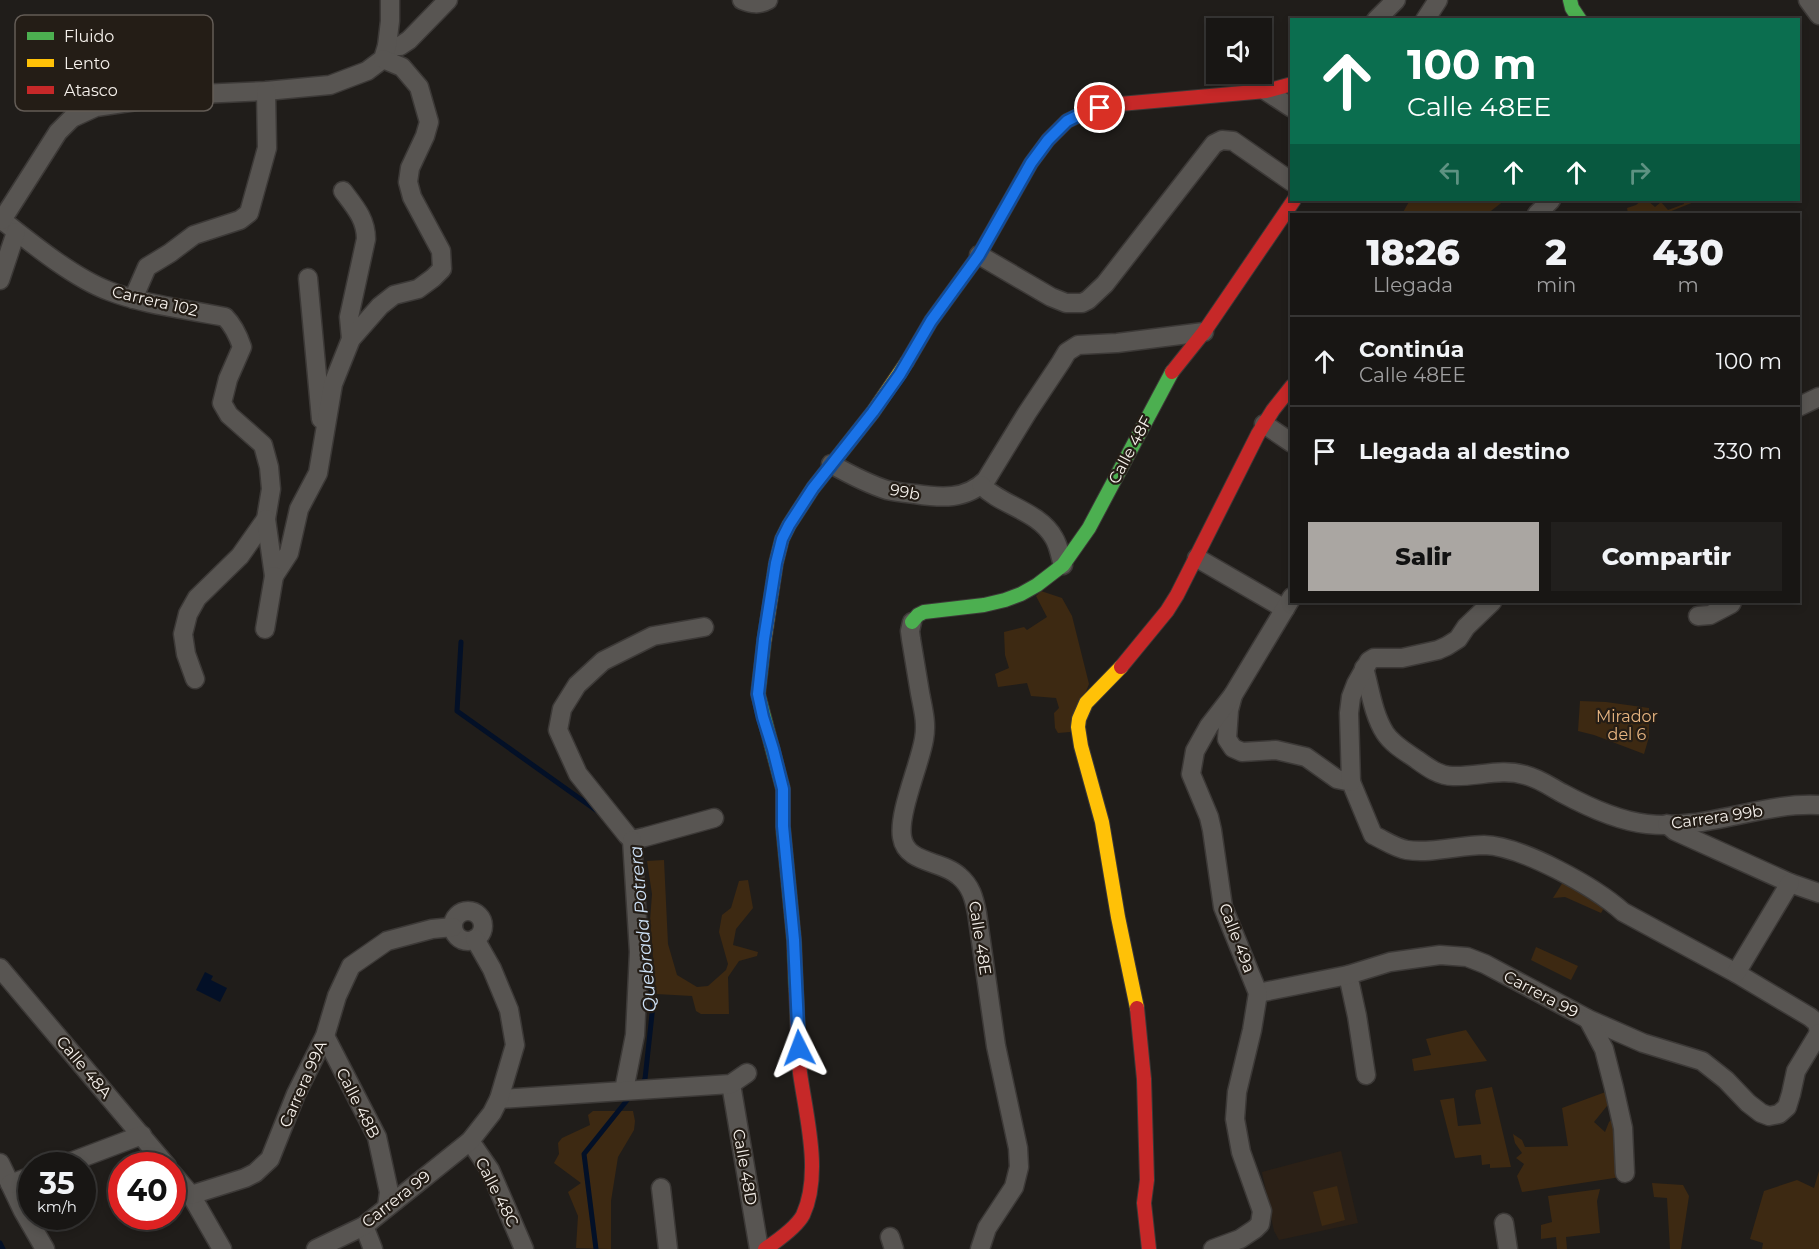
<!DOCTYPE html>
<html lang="es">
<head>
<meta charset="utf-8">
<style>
	body { margin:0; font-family:Montserrat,sans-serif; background:#211f1d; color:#f1f3f6; height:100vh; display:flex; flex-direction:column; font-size:22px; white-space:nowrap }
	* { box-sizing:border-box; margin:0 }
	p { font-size:20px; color:#9f9fa0 }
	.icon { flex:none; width:33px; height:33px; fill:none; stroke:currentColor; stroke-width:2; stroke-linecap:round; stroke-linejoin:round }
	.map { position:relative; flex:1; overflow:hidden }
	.details { position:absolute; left:1290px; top:213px; width:510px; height:390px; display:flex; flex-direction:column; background:#181614; border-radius:0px; box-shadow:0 3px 9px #0003,0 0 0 2px #363534 }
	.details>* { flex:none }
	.top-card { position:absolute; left:1290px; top:18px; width:510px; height:183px; border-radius:0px; box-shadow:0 3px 9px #0003,0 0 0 2px #363534; background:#0b6e4f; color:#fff; overflow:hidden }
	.controls { position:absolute; left:1206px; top:18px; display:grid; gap:12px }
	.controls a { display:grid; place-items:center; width:66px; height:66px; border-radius:0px; background:#181614; box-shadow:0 3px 9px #0003,0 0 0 2px #363534; font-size:30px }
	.speed { position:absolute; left:18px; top:1152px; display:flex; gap:12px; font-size:30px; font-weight:700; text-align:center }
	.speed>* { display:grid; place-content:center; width:78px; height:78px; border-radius:50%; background:#181614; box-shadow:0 3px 9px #0003,0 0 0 2px #363534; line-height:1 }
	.speed small { font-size:15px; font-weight:400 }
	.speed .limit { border:9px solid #d22; background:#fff; color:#111 }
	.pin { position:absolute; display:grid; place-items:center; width:51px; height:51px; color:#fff; margin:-26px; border:3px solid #fff; border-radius:50%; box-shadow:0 2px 6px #0007 }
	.me { position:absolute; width:66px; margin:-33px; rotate:357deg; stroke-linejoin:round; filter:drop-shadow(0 0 4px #0008) }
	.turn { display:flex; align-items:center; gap:21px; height:126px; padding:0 18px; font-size:27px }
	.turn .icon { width:78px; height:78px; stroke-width:2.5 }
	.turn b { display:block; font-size:42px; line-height:51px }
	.lanes { display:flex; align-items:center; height:57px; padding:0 18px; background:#0003; justify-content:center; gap:30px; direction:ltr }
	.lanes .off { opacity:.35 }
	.eta { display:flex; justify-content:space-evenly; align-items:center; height:102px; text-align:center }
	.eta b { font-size:36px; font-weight:800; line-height:42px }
	.primary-button { display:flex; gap:12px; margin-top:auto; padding:12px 18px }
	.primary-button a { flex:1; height:69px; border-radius:0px; background:#aaa6a2; color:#111; font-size:24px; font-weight:800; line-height:69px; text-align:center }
	.primary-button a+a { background:#211f1d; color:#f1f3f6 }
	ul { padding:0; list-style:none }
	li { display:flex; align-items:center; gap:18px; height:90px; padding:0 18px; border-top:2px solid #363534 }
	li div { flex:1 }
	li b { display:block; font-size:22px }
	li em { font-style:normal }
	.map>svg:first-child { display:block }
</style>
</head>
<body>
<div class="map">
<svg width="1819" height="1249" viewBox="0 0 1819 1249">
	<rect width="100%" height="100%" fill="#201d1a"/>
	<path fill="#2b2016" d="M 1341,1151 L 1358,1223 L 1279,1240 L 1274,1231 L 1262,1172 Z"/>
	<g fill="#3d2912">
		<path d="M 1410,200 L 1505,200 L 1487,214 L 1402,214 Z"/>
		<path d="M 1642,200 L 1647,200 L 1655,207 L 1661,202 L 1668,210 L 1684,204 L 1683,201 L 1699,200 L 1669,212 L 1670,214 L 1628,214 L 1627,208 L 1636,205 Z"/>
		<path d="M 1041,591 L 1062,598 L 1072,616 L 1089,684 L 1070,732 L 1058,733 L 1055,728 L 1054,713 L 1059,708 L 1056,698 L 1031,696 L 1027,683 L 998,687 L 995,674 L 1009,668 L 1005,655 L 1004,632 L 1024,627 L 1027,630 L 1047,617 L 1036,596 Z"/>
		<path d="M 1580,701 L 1606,702 L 1649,708 L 1649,737 L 1644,754 L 1594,735 L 1578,731 Z"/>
		<path d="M 664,860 L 668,944 L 677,975 L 697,987 L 708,986 L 726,970 L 728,964 L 719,932 L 722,915 L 731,908 L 739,881 L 748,880 L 753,908 L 736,929 L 733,945 L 758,952 L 757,956 L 739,961 L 728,977 L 729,1014 L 701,1014 L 696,1011 L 692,996 L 656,994 L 650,921 L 652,894 L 647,861 Z"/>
		<path d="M 1563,882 L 1604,908 L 1601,913 L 1565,897 L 1553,898 Z"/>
		<path d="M 1536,947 L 1578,966 L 1571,980 L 1531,960 Z"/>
		<path d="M 1466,1030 L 1487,1061 L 1414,1071 L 1412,1059 L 1431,1055 L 1426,1039 Z"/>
		<path d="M 1492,1087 L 1511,1167 L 1490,1168 L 1490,1164 L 1482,1165 L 1481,1155 L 1455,1158 L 1440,1100 L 1454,1098 L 1458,1126 L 1481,1124 L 1475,1095 L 1476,1090 Z"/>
		<path d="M 1611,1090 L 1611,1101 L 1594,1122 L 1605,1132 L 1609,1122 L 1616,1115 L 1621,1177 L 1522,1192 L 1517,1176 L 1524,1164 L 1516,1158 L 1522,1153 L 1515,1143 L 1513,1134 L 1522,1140 L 1525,1147 L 1568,1146 L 1562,1108 Z"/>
		<path d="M 593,1111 L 633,1111 L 635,1121 L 634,1130 L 618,1157 L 611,1201 L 611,1249 L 576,1248 L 578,1216 L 568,1192 L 581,1183 L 554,1163 L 559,1154 L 558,1143 L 562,1138 L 590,1125 L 588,1115 Z"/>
		<path d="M 1819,1171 L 1819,1249 L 1762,1249 L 1763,1243 L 1750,1239 L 1764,1191 L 1797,1180 L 1814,1188 Z"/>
		<path d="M 1652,1183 L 1683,1185 L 1689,1196 L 1681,1249 L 1670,1249 L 1667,1198 L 1654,1197 Z"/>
		<path d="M 1337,1186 L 1345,1220 L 1322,1226 L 1313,1192 Z"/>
		<path d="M 1600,1189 L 1597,1201 L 1600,1233 L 1566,1237 L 1567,1249 L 1557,1249 L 1556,1237 L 1541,1239 L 1541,1225 L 1552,1222 L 1548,1196 Z"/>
	</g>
	<path fill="#031027" d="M 205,972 L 213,976 L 211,980 L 227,988 L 220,1002 L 196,990 Z"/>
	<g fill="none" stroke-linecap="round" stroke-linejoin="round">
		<g stroke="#031027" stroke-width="5">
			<path d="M 461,642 L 457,711 L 600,813"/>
			<path d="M 640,1085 L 645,1079 L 653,1005 L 647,950"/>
			<path d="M 0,1243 L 3,1249"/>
			<path d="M 596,1249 L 584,1154 L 632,1094"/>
		</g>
		<g stroke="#3c3937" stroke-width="21">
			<g id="street">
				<path d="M 742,0 C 752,4 759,5 768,0"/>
				<path d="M 1808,0 L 1819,15"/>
				<path d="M 1376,20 L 1396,0"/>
				<path d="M 1425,20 L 1438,0"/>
				<path d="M 387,46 L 400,46 L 409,40 L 448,0"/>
				<path d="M 1266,91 L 1292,108"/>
				<path d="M 343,191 C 355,207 366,219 366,239 L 349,317 L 351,339"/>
				<path d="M 1537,214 L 1551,200"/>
				<path d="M 0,220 L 2,220 C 31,243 74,278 109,291 C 145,305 187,309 225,317 C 234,326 238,335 242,347 L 228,379 L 222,403 L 229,415 L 263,445 L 269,467 L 271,489 L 266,519 L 240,556 L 197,598 L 188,614 L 183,634 L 186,654 L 195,679"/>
				<path d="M 2,220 L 58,132 L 72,118 L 96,107 L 177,95 L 266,91 L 330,85 L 367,71 L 383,59 L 387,46 L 390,21 L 390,0"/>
				<path d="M 979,255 L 1051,297 L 1066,303 L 1082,303 L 1088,300 L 1105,284 L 1214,144 L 1222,140 L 1233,141 L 1292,182"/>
				<path d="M 308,278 L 321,419"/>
				<path d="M 0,280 L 16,232"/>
				<path d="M 133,299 L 147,267 L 170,253 L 194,235 L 240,220 L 249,213 L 267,148 L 266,91"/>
				<path d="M 1798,407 L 1819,397"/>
				<path d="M 1264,424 L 1292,443"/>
				<path d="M 831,464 C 849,474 868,484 887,490 C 896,492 906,493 915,494 C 941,498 966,500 986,480 L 1027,413 L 1061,362 L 1067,352 L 1078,345 L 1117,343 L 1204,332"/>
				<path d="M 981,485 C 1002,506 1039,511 1054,538 C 1059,546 1060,556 1063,565"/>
				<path d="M 266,519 L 274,576 L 289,553 L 299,509 L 318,473 L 333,384 L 351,339 L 380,306 L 394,295 L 418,289 L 433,278 L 442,269 L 441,251 L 412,197 L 408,182 L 410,168 L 425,136 L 429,122 L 419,87 L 402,67 L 383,59"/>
				<path d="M 1197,558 L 1285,609"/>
				<path d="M 1698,616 L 1710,615 L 1731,604 L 1732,602"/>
				<path d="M 912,622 L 910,631 L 911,639 C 914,657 917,675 920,693 C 923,709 927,723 924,739 C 920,764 898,813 902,837 C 906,864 942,860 959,876 C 971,886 974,898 977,913 L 996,1046 L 1018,1148 L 1019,1167 L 1014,1187 L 987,1228 L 980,1249"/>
				<path d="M 704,627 L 653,636 L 603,661 L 577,685 L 562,709 L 558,730 L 578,774 L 627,835 L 632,840 L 645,837 L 714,818"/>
				<path d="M 265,629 L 274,576"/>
				<path d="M 1364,668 C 1370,689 1373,714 1385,733 C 1392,744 1406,752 1416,759 C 1427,767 1439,776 1453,776 C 1477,777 1501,768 1525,775 C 1538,778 1551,787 1562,793 C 1588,807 1618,821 1647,824 C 1705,831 1761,802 1819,805"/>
				<path d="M 1233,695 L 1229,710 L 1227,739 L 1233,748 L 1242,752 L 1276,750 L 1306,757 L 1337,779 L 1351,782 L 1373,835 C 1384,840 1395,848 1407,850 C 1430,854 1461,845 1484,845 C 1522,846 1595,887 1623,912 L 1736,973 L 1810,1017 L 1817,1023 L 1819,1032"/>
				<path d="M 1351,782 L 1349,713 L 1351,697 L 1356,684 L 1369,661 L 1374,658 L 1402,658 L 1438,650 L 1447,646 L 1458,639 L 1466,627 L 1492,602"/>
				<path d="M 1667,824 L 1675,831 L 1790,883 L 1819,893"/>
				<circle cx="468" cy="926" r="15"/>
				<path d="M 0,968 L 167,1166"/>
				<path d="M 1736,973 L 1790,883"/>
				<path d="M 1348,975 L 1357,1016 L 1366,1075"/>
				<path d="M 1258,993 L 1348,975 L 1390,962 L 1440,955 L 1467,957 L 1485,964 L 1588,1019 L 1643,1043 L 1702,1061 L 1726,1080 L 1748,1103 L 1761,1113 L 1769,1116 L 1779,1114 L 1787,1107 L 1791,1094 L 1796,1071 L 1819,1033"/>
				<path d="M 1588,1019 L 1604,1049 L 1614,1088 L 1623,1128 L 1625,1173"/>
				<path d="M 325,1036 L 377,1137 L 389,1192 L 387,1207"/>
				<path d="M 731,1084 L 759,1249"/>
				<path d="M 624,1090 L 635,1035 L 639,952 L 632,840"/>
				<path d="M 499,1099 L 731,1084 L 747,1073"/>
				<path d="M 470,1141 L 490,1170 L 524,1249"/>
				<path d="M 0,1163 L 23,1211 L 45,1249"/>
				<path d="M 60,1166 L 142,1135"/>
				<path d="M 172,1173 L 191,1195 L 222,1249"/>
				<path d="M 10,1184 L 32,1176"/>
				<path d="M 661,1188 L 668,1249"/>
				<path d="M 191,1195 L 245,1178 L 255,1173 L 270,1159 L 296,1094 L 325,1036 L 337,996 L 351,966 L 387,941 L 432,929 L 453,927"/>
				<path d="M 1504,1223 L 1508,1249"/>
				<path d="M 364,1226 L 373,1249"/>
				<path d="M 890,1237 L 894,1249"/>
				<path d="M 316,1249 L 364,1226 L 470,1141 L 492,1113 L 499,1099 L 515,1045 L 509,1010 L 492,969 L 475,939"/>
				<path d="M 1213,1249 L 1240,1239 L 1255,1229 L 1260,1224 L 1262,1211 L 1241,1152 L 1235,1119 L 1237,1092 L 1252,1030 L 1258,993 L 1223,907 L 1212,830 L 1209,817 L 1191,774 L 1195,751 L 1209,726 L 1233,695 L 1292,597"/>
			</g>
		</g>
		<g stroke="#3c3937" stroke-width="16">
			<g id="fast">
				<path d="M 1570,0 L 1572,8 L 1580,20"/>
				<path d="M 912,622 L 918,615 L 924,612 L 984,605 L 1005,600 L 1021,594 L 1037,585 L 1063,565 L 1089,528 L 1172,372"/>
				<path d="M 764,642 L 758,694 L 783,789 L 783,827 L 794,940 L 796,989"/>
			</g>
		</g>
		<g stroke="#3c3937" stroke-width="16">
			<g id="slow">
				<path d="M 764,642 L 776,563 L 782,539 L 789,525 L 813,488 L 873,412 L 907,362"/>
				<path d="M 1121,667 L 1086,703 L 1079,719 L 1078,727 L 1081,746 L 1102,822 L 1118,917 L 1137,1008"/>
			</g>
		</g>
		<g stroke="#3c3937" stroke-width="16">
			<g id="jam">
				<path d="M 907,362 L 931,321 L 979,255 L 1031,163 L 1048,140 L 1067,121 L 1088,111 L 1120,104 L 1266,91 L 1292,84"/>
				<path d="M 1172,372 L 1204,332 L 1294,200"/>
				<path d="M 1121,667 L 1167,611 L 1177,595 L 1258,434 L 1273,410 L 1292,386"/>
				<path d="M 1137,1008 L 1144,1079 L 1147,1180 L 1144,1203 L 1149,1249"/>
				<path d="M 765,1249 C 777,1241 796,1228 803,1215 C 822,1174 806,1116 800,1073 C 797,1045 798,1017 796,989"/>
			</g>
		</g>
		<use href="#street" stroke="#585552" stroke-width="18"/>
		<use href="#fast" stroke="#4caf50" stroke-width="14"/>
		<use href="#slow" stroke="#ffc107" stroke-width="14"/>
		<use href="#jam" stroke="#c62828" stroke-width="14"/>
	</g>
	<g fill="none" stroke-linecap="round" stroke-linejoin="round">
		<g stroke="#114b97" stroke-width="15">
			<path id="route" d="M 799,1048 L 794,940 L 783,826 L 783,789 L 773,749 L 763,717 L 758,694 L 764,639 L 776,563 L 782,539 L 789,525 L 813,488 L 873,412 L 900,374 L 931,321 L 979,255 L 1031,163 L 1048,140 L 1067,121 L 1077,116 L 1100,108"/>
		</g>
		<use href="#route" stroke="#1a73e8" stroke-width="10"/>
	</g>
	<g text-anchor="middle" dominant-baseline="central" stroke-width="4.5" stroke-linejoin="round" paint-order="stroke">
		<g font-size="16" fill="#f5f0eb" stroke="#241d16">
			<text transform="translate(155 301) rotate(13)">Carrera 102</text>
			<text transform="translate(1130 450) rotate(-62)">Calle 48F</text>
			<text transform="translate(905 492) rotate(11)">99b</text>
			<text transform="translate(1717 817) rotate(-8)">Carrera 99b</text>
			<text transform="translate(980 938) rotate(81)">Calle 48E</text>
			<text transform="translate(1237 938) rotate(69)">Calle 49a</text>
			<text transform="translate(1541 994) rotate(28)">Carrera 99</text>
			<text transform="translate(84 1067) rotate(50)">Calle 48A</text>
			<text transform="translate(303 1084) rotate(-66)">Carrera 99A</text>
			<text transform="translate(358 1103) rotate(63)">Calle 48B</text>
			<text transform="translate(745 1167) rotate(80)">Calle 48D</text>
			<text transform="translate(497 1192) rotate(63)">Calle 48C</text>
			<text transform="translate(396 1199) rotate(-38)">Carrera 99</text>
		</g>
		<g font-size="16" fill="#e8b580" stroke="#241d16">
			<text x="1627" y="716">Mirador<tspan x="1627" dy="18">del 6</tspan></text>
		</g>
		<g font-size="18" font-style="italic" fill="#cde1f7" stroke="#241d16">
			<text transform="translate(643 929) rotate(-95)">Quebrada Potrera</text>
		</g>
	</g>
	<rect x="15" y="15" width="198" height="96" rx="9" fill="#241d16" stroke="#635c56" stroke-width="1.5"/>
	<rect x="27" y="32" width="27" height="8" fill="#4caf50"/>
	<rect x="27" y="59" width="27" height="8" fill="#ffc107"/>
	<rect x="27" y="86" width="27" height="8" fill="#c62828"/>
	<g font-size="16" fill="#f5f0eb">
		<text x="64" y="42">Fluido</text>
		<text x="64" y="69">Lento</text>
		<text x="64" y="96">Atasco</text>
	</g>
</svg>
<div class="controls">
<a><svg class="icon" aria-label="sound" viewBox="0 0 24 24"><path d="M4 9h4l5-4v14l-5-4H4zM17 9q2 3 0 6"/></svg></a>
</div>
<div class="speed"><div>35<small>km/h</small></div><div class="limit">40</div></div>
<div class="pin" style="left:1100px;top:108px;background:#d93025"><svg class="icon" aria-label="arrive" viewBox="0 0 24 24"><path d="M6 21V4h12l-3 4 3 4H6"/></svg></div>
<svg class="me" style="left:799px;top:1048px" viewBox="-20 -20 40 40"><path d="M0-17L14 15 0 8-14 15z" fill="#1a73e8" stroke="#fff" stroke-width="4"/></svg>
<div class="top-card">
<div class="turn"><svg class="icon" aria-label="ahead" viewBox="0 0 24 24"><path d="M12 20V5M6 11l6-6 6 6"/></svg><div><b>100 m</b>Calle 48EE</div></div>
<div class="lanes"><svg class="icon off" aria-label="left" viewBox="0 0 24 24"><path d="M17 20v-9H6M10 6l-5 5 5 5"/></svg><svg class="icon" aria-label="ahead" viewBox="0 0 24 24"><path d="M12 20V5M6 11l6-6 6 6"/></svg><svg class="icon" aria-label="ahead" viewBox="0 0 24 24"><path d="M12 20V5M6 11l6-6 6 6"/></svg><svg class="icon off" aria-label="right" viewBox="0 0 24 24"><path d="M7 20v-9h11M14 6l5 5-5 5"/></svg></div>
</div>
<section class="details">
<div class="eta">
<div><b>18:26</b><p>Llegada</p></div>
<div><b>2</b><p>min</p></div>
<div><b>430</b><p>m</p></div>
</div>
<ul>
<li><svg class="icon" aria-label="ahead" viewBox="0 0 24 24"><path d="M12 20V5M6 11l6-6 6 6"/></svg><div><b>Continúa</b><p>Calle 48EE</p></div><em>100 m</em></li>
<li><svg class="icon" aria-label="arrive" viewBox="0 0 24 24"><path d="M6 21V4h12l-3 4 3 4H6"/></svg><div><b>Llegada al destino</b></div><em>330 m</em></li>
</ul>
<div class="primary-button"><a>Salir</a><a>Compartir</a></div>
</section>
</div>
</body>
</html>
